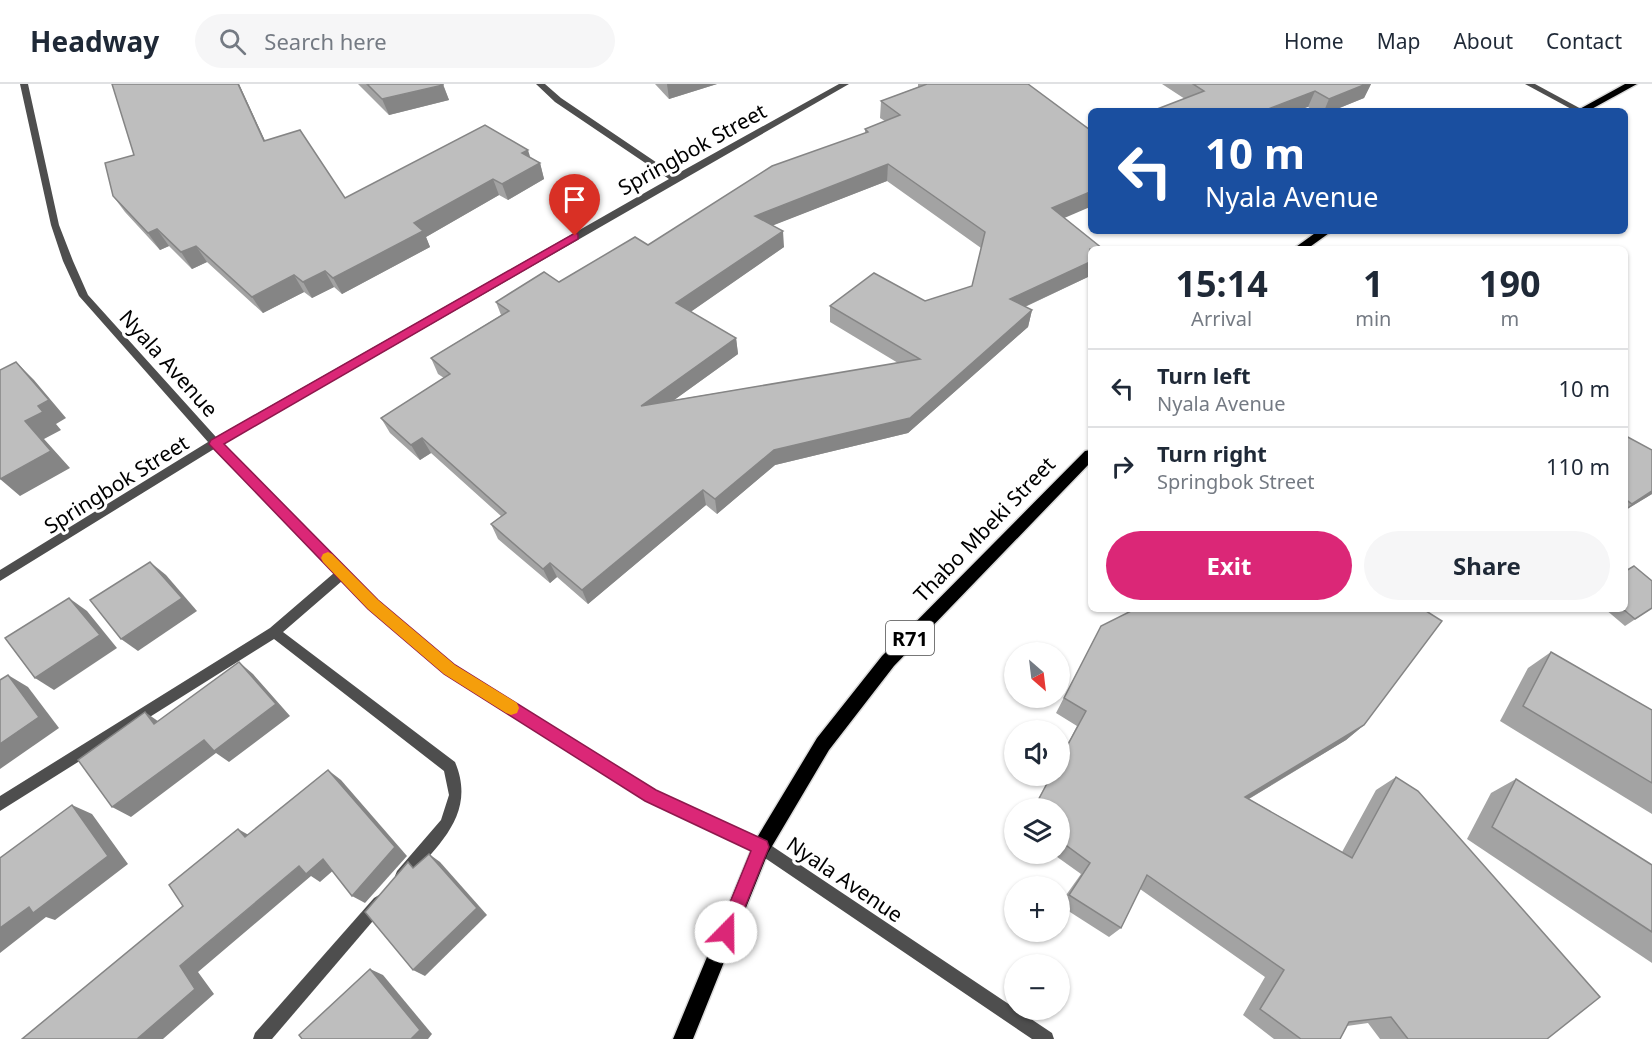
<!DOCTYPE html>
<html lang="en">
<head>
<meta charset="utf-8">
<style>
	body { margin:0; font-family:"Noto Sans",sans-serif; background:#f6f6f7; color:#1f2937; height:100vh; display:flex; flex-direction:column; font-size:22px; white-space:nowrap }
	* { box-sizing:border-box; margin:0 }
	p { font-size:20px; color:#747a83 }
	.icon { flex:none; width:33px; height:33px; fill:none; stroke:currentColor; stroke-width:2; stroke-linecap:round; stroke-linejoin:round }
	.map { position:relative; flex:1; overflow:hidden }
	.side { position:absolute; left:1088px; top:162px; width:540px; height:366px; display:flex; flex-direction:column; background:#fff; border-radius:9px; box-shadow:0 2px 4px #0004 }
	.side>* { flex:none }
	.hud { position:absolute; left:1088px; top:24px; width:540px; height:126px; border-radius:9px; box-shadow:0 2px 4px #0004; background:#1a4fa0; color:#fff; overflow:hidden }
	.needle { width:39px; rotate:152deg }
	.tools { position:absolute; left:1004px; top:558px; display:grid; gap:12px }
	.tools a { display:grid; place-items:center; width:66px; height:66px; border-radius:50%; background:#fff; box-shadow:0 2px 4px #0004; font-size:30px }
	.pin { position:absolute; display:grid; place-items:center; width:51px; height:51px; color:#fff; margin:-62px -26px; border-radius:50% 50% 50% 0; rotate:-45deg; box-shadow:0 0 6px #0007 }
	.pin .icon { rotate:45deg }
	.me { position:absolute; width:66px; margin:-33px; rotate:22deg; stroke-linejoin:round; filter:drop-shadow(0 0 4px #0008) }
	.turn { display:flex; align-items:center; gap:21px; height:126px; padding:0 18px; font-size:27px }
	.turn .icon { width:78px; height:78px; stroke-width:2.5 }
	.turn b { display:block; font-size:42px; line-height:51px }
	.eta { display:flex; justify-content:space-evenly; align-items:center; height:102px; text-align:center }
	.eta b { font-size:36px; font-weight:700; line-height:42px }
	.button { display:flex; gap:12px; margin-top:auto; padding:12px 18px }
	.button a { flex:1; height:69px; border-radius:36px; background:#db2777; color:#fff; font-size:24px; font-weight:700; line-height:69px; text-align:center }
	.button a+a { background:#f6f6f7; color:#1f2937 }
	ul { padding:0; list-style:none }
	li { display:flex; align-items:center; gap:18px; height:78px; padding:0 18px; border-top:2px solid #e0e1e3 }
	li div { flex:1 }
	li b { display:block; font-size:22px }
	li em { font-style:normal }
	header { display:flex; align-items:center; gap:36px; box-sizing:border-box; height:84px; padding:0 30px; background:#fff; border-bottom:2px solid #e0e1e3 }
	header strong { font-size:28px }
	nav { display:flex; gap:33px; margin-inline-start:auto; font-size:21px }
	.search { width:420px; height:54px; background:#f6f6f7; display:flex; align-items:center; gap:15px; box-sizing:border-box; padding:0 21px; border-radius:33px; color:#747a83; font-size:22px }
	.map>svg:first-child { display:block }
</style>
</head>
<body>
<header>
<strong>Headway</strong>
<div class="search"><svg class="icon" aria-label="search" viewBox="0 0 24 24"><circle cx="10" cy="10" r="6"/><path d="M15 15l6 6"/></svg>Search here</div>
<nav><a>Home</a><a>Map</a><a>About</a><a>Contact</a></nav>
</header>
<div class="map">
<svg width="1652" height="955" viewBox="0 0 1652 955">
	<rect width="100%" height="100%" fill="#fff"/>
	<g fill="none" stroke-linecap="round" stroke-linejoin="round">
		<g stroke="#dbdbdb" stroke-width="3">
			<g id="primary">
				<path d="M 1625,0 L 1637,0 L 1588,27 L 1576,27 Z"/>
				<path d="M 1318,147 L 1332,147 L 1307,165 L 1293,165 Z"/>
				<path d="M 1090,366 L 1090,379 L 894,582 L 829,666 L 768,769 L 693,955 L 673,955 L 755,757 L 817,654 L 882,572 L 1085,367 Z"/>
			</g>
		</g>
		<g fill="#4e4e4e" fill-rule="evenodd">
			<path d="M 20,0 L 28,0 L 59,141 L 73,177 L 88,211 L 216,353 L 669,95 L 555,18 L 536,0 L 545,0 L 561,14 L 675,91 L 839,0 L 849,0 L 223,360 L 377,517 L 455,581 L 655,706 L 766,758 L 1052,949 L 1054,955 L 1032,955 L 756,768 L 645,716 L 445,589 L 369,525 L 342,497 L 283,548 L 455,678 C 477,730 438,761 407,797 L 402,799 L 397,797 L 395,792 L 397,787 L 441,736 L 449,711 L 444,687 L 274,555 L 0,727 L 0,712 L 270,544 L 334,489 L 214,365 L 0,497 L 0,486 L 208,358 L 79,212 L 63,177 L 51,141 Z"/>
			<path d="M 1525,0 L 1535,0 L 1585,27 L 1575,27 Z"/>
			<path d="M 379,811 L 384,814 L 387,819 L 384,824 L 272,955 L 253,955 L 255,949 L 374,814 Z"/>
		</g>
		<use href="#primary" fill="#000" fill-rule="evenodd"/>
	</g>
	<g fill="#a3a3a3" fill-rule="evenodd">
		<path d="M 112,0 L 239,0 L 265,57 L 345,114 L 530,73 L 540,79 L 544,95 L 508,116 L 499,111 L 426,153 L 430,163 L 342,210 L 334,203 L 312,214 L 304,208 L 263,229 L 207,178 L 192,185 L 169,162 L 160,166 L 125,128 L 113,112 L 134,71 Z"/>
		<path d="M 358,0 L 443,0 L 449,16 L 389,31 Z"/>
		<path d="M 655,0 L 717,0 L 669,15 Z"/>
		<path d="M 918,0 L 1028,0 L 1064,134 L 1090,165 L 1090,192 L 1025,223 L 1032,226 L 1028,243 L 908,349 L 775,381 L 717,430 L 706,421 L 588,520 L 557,493 L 550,499 L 498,455 L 491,440 L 501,432 L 431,369 L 420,376 L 390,349 L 381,334 L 444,294 L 438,290 L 431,274 L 501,231 L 496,218 L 559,198 L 648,161 L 865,49 L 865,45 L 885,37 L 880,34 L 881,17 L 918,3 ZM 887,97 L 981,164 L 972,202 L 925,217 L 830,222 L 830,238 L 898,279 L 674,316 L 738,270 L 736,254 L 690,228 L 784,163 L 773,141 Z"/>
		<path d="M 1162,0 L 1371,0 L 1364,14 L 1332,27 L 1314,27 L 1308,23 L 1185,15 Z"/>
		<path d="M 1624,351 L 1652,410 L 1624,427 Z"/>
		<path d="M 1652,524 L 1625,542 L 1605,525 L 1624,525 Z"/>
		<path d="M 1101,542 L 1364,641 L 1346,656 L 1249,715 L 1342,768 L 1376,706 L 1396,693 L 1547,955 L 1380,955 L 1368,939 L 1347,942 L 1340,955 L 1274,955 L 1243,931 L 1265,893 L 1140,805 L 1121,844 L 1109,853 L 1059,821 L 1081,790 L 1053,770 L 1059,770 L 1059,724 L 1033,724 L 1051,692 L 1059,692 L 1059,676 L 1077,642 L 1056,629 Z"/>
		<path d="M 1551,568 L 1652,626 L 1652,730 L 1500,637 L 1528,584 Z"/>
		<path d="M 1516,695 L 1652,781 L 1652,879 L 1467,755 L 1491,709 Z"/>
	</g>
	<g fill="#858585">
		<path d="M 238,0 L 239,0 L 273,74 L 264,57 Z"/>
		<path d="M 667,0 L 717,0 L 669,15 Z"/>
		<path d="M 1366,0 L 1371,0 L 1364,14 L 1332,27 L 1324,27 L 1329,15 Z"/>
		<path d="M 443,1 L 449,16 L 389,31 L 382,15 Z"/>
		<path d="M 1315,7 L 1308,23 L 1297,27 L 1263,27 Z"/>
		<path d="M 528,66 L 533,82 L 522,69 Z"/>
		<path d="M 540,79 L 544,95 L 508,116 L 502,100 Z"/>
		<path d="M 888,80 L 887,97 L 756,148 L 755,132 Z"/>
		<path d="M 493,95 L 499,111 L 426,153 L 430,163 L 342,210 L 333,194 L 414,139 Z"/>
		<path d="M 1090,108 L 1090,123 L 1048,141 L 1052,124 Z"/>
		<path d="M 157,145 L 169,162 L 160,166 L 148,149 Z"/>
		<path d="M 783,147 L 784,163 L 679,236 L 676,219 Z"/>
		<path d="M 196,162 L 207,178 L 192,185 L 181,168 Z"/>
		<path d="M 1090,178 L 1090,192 L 1007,231 L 1010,215 Z"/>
		<path d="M 325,187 L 334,203 L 312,214 L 303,198 Z"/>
		<path d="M 294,191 L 304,208 L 263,229 L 252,213 Z"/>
		<path d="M 1032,226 L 1028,243 L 908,349 L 775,381 L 717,430 L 715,415 L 774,366 Z"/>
		<path d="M 736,254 L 738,270 L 645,337 L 641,322 Z"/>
		<path d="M 16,278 L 34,296 L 66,334 L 56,340 L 61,346 L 44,355 L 70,384 L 20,412 L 0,395 L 25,337 L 38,322 Z"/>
		<path d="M 422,354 L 431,369 L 420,376 L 411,361 Z"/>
		<path d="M 703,406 L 706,421 L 588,520 L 582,506 Z"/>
		<path d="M 1652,407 L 1652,410 L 1624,427 L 1624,426 L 1632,420 Z"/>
		<path d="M 150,478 L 166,491 L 197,527 L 138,567 L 121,555 Z"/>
		<path d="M 550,479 L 557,493 L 550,499 L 543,485 Z"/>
		<path d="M 69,514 L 87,527 L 117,564 L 54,606 L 35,594 Z"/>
		<path d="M 239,578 L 253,590 L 290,632 L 229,678 L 216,669 L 131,733 L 112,723 Z"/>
		<path d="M 8,591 L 28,603 L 59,644 L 0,685 L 0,660 Z"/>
		<path d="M 145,628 L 162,640 L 154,640 Z"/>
		<path d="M 1364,641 L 1346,656 L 1230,726 L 1245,713 Z"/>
		<path d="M 328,686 L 341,696 L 407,772 L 365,819 L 352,812 Z"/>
		<path d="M 72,721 L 92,730 L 128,780 L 55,836 L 46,833 L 0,869 L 0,844 Z"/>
		<path d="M 238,745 L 254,754 L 245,753 Z"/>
		<path d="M 429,770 L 440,778 L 487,831 L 425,892 L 413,886 Z"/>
		<path d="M 323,775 L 336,784 L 320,798 L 311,792 L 198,888 L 214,910 L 163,955 L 137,955 L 180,882 L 299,782 Z"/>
		<path d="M 370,885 L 383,891 L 432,950 L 428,955 L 411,955 Z"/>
	</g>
	<g fill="#bebebe" stroke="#858585" stroke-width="1.5" fill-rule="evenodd">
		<path d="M 112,0 L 238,0 L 264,57 L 300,46 L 345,114 L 485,41 L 528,66 L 522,69 L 540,79 L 502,100 L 493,95 L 414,139 L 423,147 L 333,194 L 325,187 L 303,198 L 294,191 L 252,213 L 196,162 L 181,168 L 157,145 L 148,149 L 113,112 L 105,79 L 134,71 Z"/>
		<path d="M 367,0 L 443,0 L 443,1 L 382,15 Z"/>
		<path d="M 927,0 L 1028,0 L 1090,46 L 1090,108 L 1052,124 L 1103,165 L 1090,165 L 1090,178 L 1010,215 L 1032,226 L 910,334 L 774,366 L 715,415 L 703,406 L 582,506 L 550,479 L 543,485 L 491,440 L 506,429 L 422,354 L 411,361 L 381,334 L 450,290 L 431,274 L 509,227 L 496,218 L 544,188 L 559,198 L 635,153 L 648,161 L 772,82 L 868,48 L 865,45 L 900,31 L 881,17 ZM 888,80 L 985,148 L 972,202 L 925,217 L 874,189 L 830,222 L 920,275 L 641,322 L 736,254 L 676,219 L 783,147 L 755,132 Z"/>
		<path d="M 1193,0 L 1366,0 L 1329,15 L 1315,7 L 1263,27 L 1152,27 L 1204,7 Z"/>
		<path d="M 16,278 L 49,316 L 38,322 L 43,328 L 25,337 L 51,367 L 0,395 L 0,286 Z"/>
		<path d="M 1624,351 L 1652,366 L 1652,407 L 1632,420 L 1624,414 Z"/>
		<path d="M 150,478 L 182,514 L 121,555 L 90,516 Z"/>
		<path d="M 1634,482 L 1652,497 L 1652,524 L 1635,535 L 1623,525 L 1624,525 L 1624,488 Z"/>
		<path d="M 69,514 L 100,551 L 35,594 L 5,554 Z"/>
		<path d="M 1135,525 L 1423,525 L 1442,537 L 1364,641 L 1245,713 L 1352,774 L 1396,693 L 1418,707 L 1600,913 L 1547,955 L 1408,955 L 1391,933 L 1349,938 L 1340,955 L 1301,955 L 1260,925 L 1284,886 L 1147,791 L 1121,844 L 1069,811 L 1090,779 L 1059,756 L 1059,724 L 1034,724 L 1051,692 L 1059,692 L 1059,677 L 1086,627 L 1064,614 L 1101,542 Z"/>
		<path d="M 1551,568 L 1652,626 L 1652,699 L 1523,622 Z"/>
		<path d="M 239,578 L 276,620 L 214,667 L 204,656 L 112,723 L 78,676 L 145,628 L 154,640 Z"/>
		<path d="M 8,591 L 39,633 L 0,660 L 0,596 Z"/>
		<path d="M 328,686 L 395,763 L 352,812 L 323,775 L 306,790 L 299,782 L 180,882 L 195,905 L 137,955 L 22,955 L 183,822 L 169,801 L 238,745 L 245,753 Z"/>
		<path d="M 1516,695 L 1652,781 L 1652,848 L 1492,743 Z"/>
		<path d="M 72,721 L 108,772 L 33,829 L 29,823 L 0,844 L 0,774 Z"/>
		<path d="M 429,770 L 477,824 L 413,886 L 365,828 L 408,778 L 413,784 Z"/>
		<path d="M 370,885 L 420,946 L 411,955 L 302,955 L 299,951 Z"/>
	</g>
	<path fill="#db2777" stroke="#8e194d" stroke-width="1.5" d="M 575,149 L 578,150 L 578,155 L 224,360 L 378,516 L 455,581 L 656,706 L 767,757 L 769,763 L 735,848 L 733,854 L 726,857 L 720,854 L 718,848 L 751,767 L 645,717 L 444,590 L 368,525 L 209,360 L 211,356 Z"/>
	<path fill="#f59e0b" d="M 328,468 L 332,470 L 378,516 L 455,581 L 517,619 L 519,624 L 517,629 L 511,631 L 506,629 L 444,590 L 368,525 L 323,478 L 321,474 L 323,470 Z"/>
	<g text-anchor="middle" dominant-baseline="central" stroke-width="6" stroke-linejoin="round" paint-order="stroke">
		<rect fill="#fff" stroke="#4c4c4c" stroke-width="1.5" x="886" y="537" width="48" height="34" rx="4.5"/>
		<g font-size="20" font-weight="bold" fill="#000">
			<text x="910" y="554">R71</text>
		</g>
		<g font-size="21" fill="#000" stroke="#fff">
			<text transform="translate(692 65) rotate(-29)">Springbok Street</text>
			<text transform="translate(169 279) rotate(48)">Nyala Avenue</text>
			<text transform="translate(116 400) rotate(-32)">Springbok Street</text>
			<text transform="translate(984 445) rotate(-46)">Thabo Mbeki Street</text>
			<text transform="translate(845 795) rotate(34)">Nyala Avenue</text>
		</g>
	</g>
</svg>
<div class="tools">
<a><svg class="needle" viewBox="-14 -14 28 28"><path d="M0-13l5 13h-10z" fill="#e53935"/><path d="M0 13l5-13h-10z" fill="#747a83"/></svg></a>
<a><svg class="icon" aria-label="sound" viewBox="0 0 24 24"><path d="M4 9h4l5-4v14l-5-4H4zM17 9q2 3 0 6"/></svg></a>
<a><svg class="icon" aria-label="layers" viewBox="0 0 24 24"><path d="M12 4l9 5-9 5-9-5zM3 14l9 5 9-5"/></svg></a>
<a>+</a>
<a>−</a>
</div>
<div class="pin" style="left:575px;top:152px;background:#d93025"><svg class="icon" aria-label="arrive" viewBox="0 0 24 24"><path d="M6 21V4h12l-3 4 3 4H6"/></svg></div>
<svg class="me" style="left:726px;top:848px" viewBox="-20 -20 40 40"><circle r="19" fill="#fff"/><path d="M0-13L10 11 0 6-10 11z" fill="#db2777"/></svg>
<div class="hud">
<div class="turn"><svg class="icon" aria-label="left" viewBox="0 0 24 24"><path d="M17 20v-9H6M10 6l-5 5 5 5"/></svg><div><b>10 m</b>Nyala Avenue</div></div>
</div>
<section class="side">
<div class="eta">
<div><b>15:14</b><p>Arrival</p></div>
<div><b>1</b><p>min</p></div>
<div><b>190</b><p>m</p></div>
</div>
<ul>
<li><svg class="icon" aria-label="left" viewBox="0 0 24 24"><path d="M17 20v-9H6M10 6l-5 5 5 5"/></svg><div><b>Turn left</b><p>Nyala Avenue</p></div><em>10 m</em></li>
<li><svg class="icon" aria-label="right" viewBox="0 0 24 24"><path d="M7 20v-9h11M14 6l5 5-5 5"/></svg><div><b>Turn right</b><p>Springbok Street</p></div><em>110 m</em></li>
</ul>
<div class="button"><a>Exit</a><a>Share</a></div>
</section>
</div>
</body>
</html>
